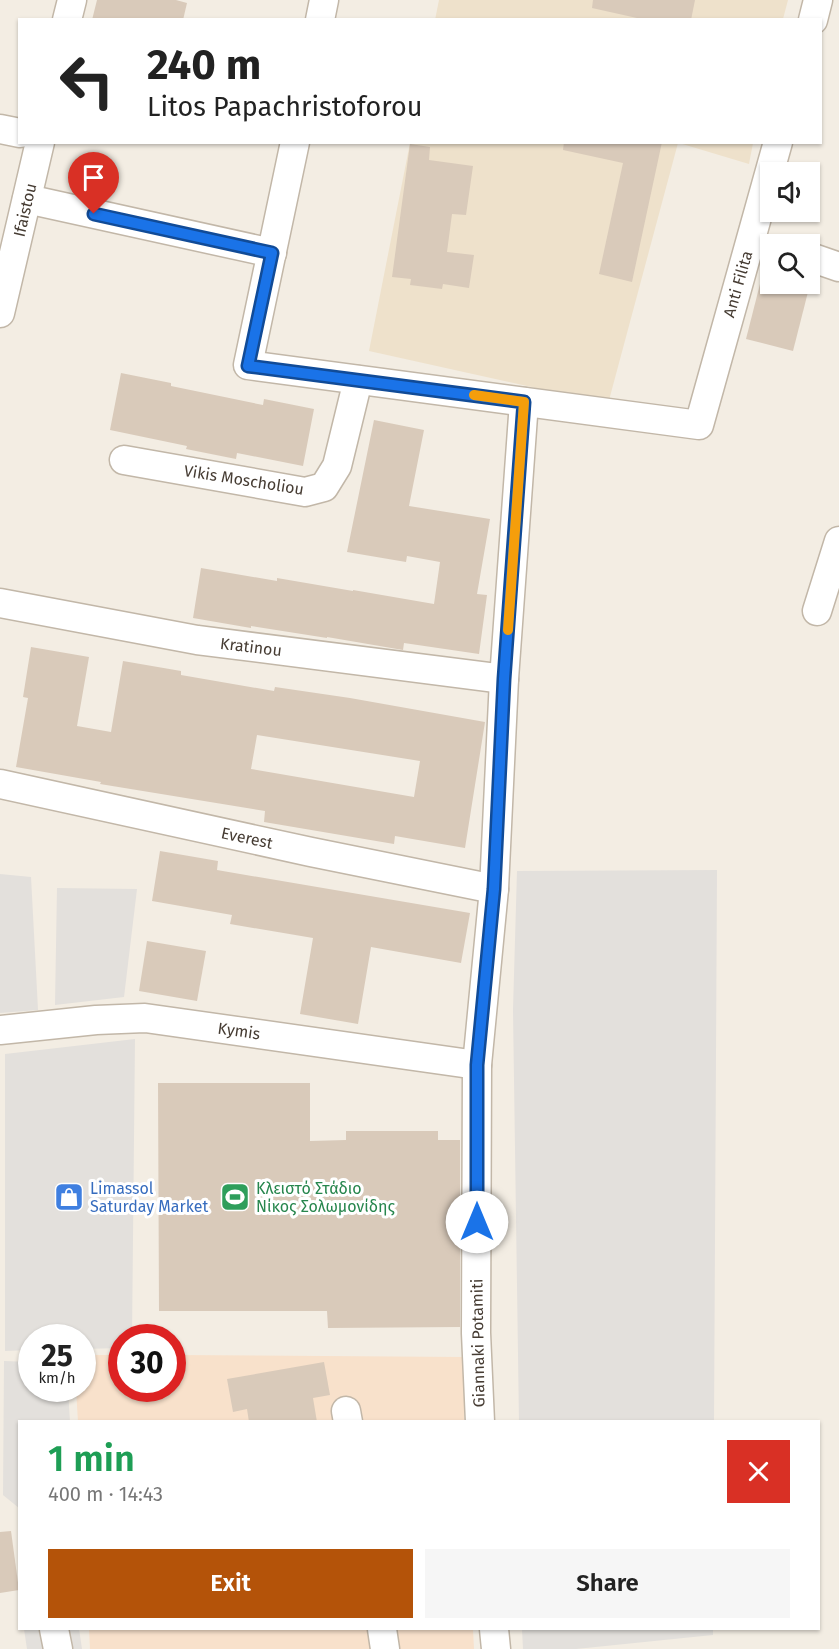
<!DOCTYPE html>
<html lang="en">
<head>
<meta charset="utf-8">
<style>
	body { margin:0; font-family:"Fira Sans",sans-serif; background:#f6f6f6; color:#222; height:100vh; display:flex; flex-direction:column; font-size:22px; white-space:nowrap }
	* { box-sizing:border-box; margin:0 }
	p { font-size:20px; color:#767676 }
	.icon { flex:none; width:33px; height:33px; fill:none; stroke:currentColor; stroke-width:2; stroke-linecap:round; stroke-linejoin:round }
	.map { position:relative; flex:1; overflow:hidden }
	.details { position:absolute; left:18px; top:1420px; width:802px; height:210px; display:flex; flex-direction:column; background:#fff; border-radius:0px; box-shadow:0 2px 4px #0004 }
	.details>* { flex:none }
	.guide { position:absolute; left:18px; top:18px; width:804px; height:126px; border-radius:0px; box-shadow:0 2px 4px #0004; background:#fff; color:#222; overflow:hidden }
	.tools { position:absolute; left:760px; top:162px; display:grid; gap:12px }
	.tools a { display:grid; place-items:center; width:60px; height:60px; border-radius:0px; background:#fff; box-shadow:0 2px 4px #0004; font-size:30px }
	.speed { position:absolute; left:18px; top:1324px; display:flex; gap:12px; font-size:30px; font-weight:700; text-align:center }
	.speed>* { display:grid; place-content:center; width:78px; height:78px; border-radius:50%; background:#fff; box-shadow:0 2px 4px #0004; line-height:1 }
	.speed small { font-size:15px; font-weight:400 }
	.speed .limit { border:9px solid #d22; background:#fff; color:#111 }
	.pin { position:absolute; display:grid; place-items:center; width:51px; height:51px; color:#fff; margin:-62px -26px; border-radius:50% 50% 50% 0; rotate:-45deg; box-shadow:0 0 6px #0007 }
	.pin .icon { rotate:45deg }
	.me { position:absolute; width:66px; margin:-33px; rotate:0deg; stroke-linejoin:round; filter:drop-shadow(0 0 4px #0008) }
	.turn { display:flex; align-items:center; gap:21px; height:126px; padding:0 30px; font-size:27px }
	.turn .icon { width:78px; height:78px; stroke-width:2.5 }
	.turn b { display:block; font-size:42px; line-height:51px }
	.round { display:grid; place-items:center; flex:none; width:63px; height:63px; border-radius:0px; background:#f6f6f6 }
	.summary { display:flex; align-items:center; justify-content:space-between; height:102px; padding:0 30px }
	h1 { font-size:36px; font-weight:600; line-height:45px; color:#1e9e55 }
	.button { display:flex; gap:12px; margin-top:auto; padding:12px 30px }
	.button a { flex:1; height:69px; border-radius:0px; background:#b45309; color:#fff; font-size:24px; font-weight:600; line-height:69px; text-align:center }
	.button a+a { background:#f6f6f6; color:#222 }
	.map>svg:first-child { display:block }
</style>
</head>
<body>
<div class="map">
<svg width="839" height="1649" viewBox="0 0 839 1649">
	<rect width="100%" height="100%" fill="#f3ede3"/>
	<g fill="#f8e1cb">
		<path d="M 83,1355 L 121,1355 L 122,1389 L 172,1389 L 173,1355 L 464,1357 L 464,1422 L 78,1422 L 76,1389 L 82,1389 Z"/>
		<path d="M 89,1629 L 473,1629 L 474,1649 L 90,1649 Z"/>
	</g>
	<g fill="#eee1cb">
		<path d="M 439,0 L 788,0 L 783,19 L 435,20 Z"/>
		<path d="M 410,143 L 678,143 L 608,404 L 369,351 Z"/>
		<path d="M 679,143 L 753,143 L 749,164 Z"/>
	</g>
	<g fill="#e3e0dc">
		<path d="M 717,870 L 714,1422 L 519,1422 L 513,1010 L 517,871 Z"/>
		<path d="M 0,874 L 31,877 L 38,1010 L 0,1013 Z"/>
		<path d="M 57,888 L 137,889 L 124,997 L 55,1005 Z"/>
		<path d="M 135,1039 L 132,1338 L 122,1338 L 121,1348 L 83,1349 L 82,1338 L 32,1338 L 31,1350 L 5,1351 L 5,1054 Z"/>
		<path d="M 4,1361 L 31,1362 L 32,1389 L 68,1389 L 70,1422 L 20,1422 L 19,1508 L 3,1495 Z"/>
		<path d="M 24,1629 L 79,1629 L 82,1649 L 27,1649 Z"/>
		<path d="M 522,1629 L 713,1629 L 713,1635 L 576,1649 L 523,1649 Z"/>
	</g>
	<g fill="#d9caba" fill-rule="evenodd">
		<path d="M 97,0 L 176,0 L 187,3 L 183,20 L 92,20 Z"/>
		<path d="M 593,0 L 695,0 L 691,20 L 646,20 L 592,8 Z"/>
		<path d="M 564,142 L 662,142 L 632,282 L 599,274 L 623,163 L 563,150 Z"/>
		<path d="M 410,144 L 430,147 L 429,160 L 473,166 L 466,215 L 452,214 L 447,252 L 474,255 L 469,288 L 443,284 L 442,289 L 410,285 L 411,279 L 392,277 Z"/>
		<path d="M 760,284 L 791,284 L 809,288 L 793,351 L 746,339 Z"/>
		<path d="M 121,373 L 171,383 L 171,386 L 263,405 L 264,399 L 314,409 L 303,466 L 237,453 L 236,459 L 186,449 L 187,446 L 110,430 Z"/>
		<path d="M 374,420 L 424,430 L 409,506 L 490,519 L 477,594 L 487,595 L 479,654 L 404,643 L 403,650 L 327,637 L 327,638 L 251,626 L 251,628 L 193,618 L 201,568 L 277,581 L 277,578 L 353,591 L 353,590 L 434,604 L 440,562 L 407,556 L 406,562 L 347,552 Z"/>
		<path d="M 31,647 L 89,657 L 77,726 L 111,732 L 123,661 L 181,671 L 181,675 L 274,691 L 275,687 L 350,698 L 485,722 L 465,848 L 395,836 L 394,844 L 264,822 L 265,811 L 100,784 L 101,782 L 16,767 L 28,698 L 23,697 ZM 257,735 L 420,761 L 414,797 L 251,769 Z"/>
		<path d="M 160,851 L 218,861 L 217,870 L 470,913 L 461,963 L 371,947 L 358,1024 L 300,1014 L 313,938 L 230,924 L 232,915 L 152,901 Z"/>
		<path d="M 147,941 L 206,951 L 197,1001 L 139,991 Z"/>
		<path d="M 158,1083 L 310,1083 L 310,1141 L 346,1140 L 346,1131 L 438,1131 L 438,1140 L 460,1140 L 460,1327 L 328,1328 L 327,1311 L 159,1311 Z"/>
		<path d="M 324,1362 L 330,1395 L 313,1398 L 317,1422 L 249,1422 L 247,1409 L 233,1412 L 227,1379 Z"/>
		<path d="M 11,1531 L 19,1590 L 0,1593 L 0,1532 Z"/>
	</g>
	<g fill="none" stroke-linecap="round" stroke-linejoin="round">
		<g stroke="#c2b7a8" stroke-width="31">
			<g id="minor">
				<path d="M 67,20 L 72,0"/>
				<path d="M 320,20 L 324,0"/>
				<path d="M 813,20 L 818,0"/>
				<path d="M 0,129 L 20,133"/>
				<path d="M 295,142 L 248,365 L 699,425 L 778,142"/>
				<path d="M 27,199 L 272,253"/>
				<path d="M 810,257 L 839,267"/>
				<path d="M 0,313 L 40,142"/>
				<path d="M 124,460 L 305,492 L 324,487 L 337,466 L 358,380"/>
				<path d="M 0,603 L 197,640 L 504,679"/>
				<path d="M 817,611 L 839,541"/>
				<path d="M 0,784 L 311,852 L 494,889"/>
				<path d="M 0,1030 L 96,1020 L 145,1018 L 477,1065"/>
				<path d="M 346,1411 L 348,1422"/>
				<path d="M 480,1422 L 476,1333 L 477,1065 L 494,889 L 504,679 L 524,402"/>
				<path d="M 54,1629 L 58,1649"/>
				<path d="M 382,1629 L 385,1649"/>
				<path d="M 494,1629 L 496,1649"/>
			</g>
		</g>
		<use href="#minor" stroke="#fff" stroke-width="28"/>
	</g>
	<g fill="none" stroke-linecap="round" stroke-linejoin="round">
		<g stroke="#114b97" stroke-width="15">
			<path id="route" d="M 94,214 L 272,253 L 248,366 L 524,402 L 504,679 L 494,889 L 477,1065 L 477,1222"/>
		</g>
		<use href="#route" stroke="#1a73e8" stroke-width="10"/>
		<path stroke="#f59e0b" stroke-width="10" d="M 474,395 L 524,402 L 508,630"/>
	</g>
	<defs>
		<g id="shop-square" transform="scale(1.5)"><rect x="-9" y="-9" width="18" height="18" rx="4" fill="#3f7fe0" stroke="#fff"/><path d="M-5-2.5h2.3a2.7 3.5 0 0 1 5.4 0H5L5.5 6h-11ZM-1.5-2.5h3a1.5 2.3 0 0 0-3 0Z" fill="#fff"/></g>
		<g id="stadium-square" transform="scale(1.5)"><rect x="-9" y="-9" width="18" height="18" rx="4" fill="#2e9e5b" stroke="#fff"/><path d="M0-5a6.5 5 0 1 0 0 10a6.5 5 0 1 0 0-10ZM-3.5-1.8h7v3.6h-7Z" fill="#fff"/></g>
	</defs>
	<g fill-rule="evenodd">
		<use href="#shop-square" x="69" y="1197"/>
		<use href="#stadium-square" x="235" y="1197"/>
	</g>
	<g text-anchor="middle" dominant-baseline="central" stroke-width="6" stroke-linejoin="round" paint-order="stroke">
		<g font-size="16" fill="#463c33" stroke="#fff">
			<text transform="translate(25 210) rotate(-77)">Ifaistou</text>
			<text transform="translate(738 284) rotate(-74)">Anti Filita</text>
			<text transform="translate(244 480) rotate(9)">Vikis Moscholiou</text>
			<text transform="translate(251 647) rotate(7)">Kratinou</text>
			<text transform="translate(247 838) rotate(12)">Everest</text>
			<text transform="translate(239 1031) rotate(8)">Kymis</text>
			<text transform="translate(478 1343) rotate(-91)">Giannaki Potamiti</text>
		</g>
		<g font-size="16" fill="#366cbe" stroke="#fff" text-anchor="start">
			<text x="90" y="1188">Limassol<tspan x="90" dy="18">Saturday Market</tspan></text>
		</g>
		<g font-size="16" fill="#27864d" stroke="#fff" text-anchor="start">
			<text x="256" y="1188">Κλειστό Στάδιο<tspan x="256" dy="18">Νίκος Σολωμονίδης</tspan></text>
		</g>
	</g>
</svg>
<div class="tools">
<a><svg class="icon" aria-label="sound" viewBox="0 0 24 24"><path d="M4 9h4l5-4v14l-5-4H4zM17 9q2 3 0 6"/></svg></a>
<a><svg class="icon" aria-label="search" viewBox="0 0 24 24"><circle cx="10" cy="10" r="6"/><path d="M15 15l6 6"/></svg></a>
</div>
<div class="speed"><div>25<small>km/h</small></div><div class="limit">30</div></div>
<div class="pin" style="left:94px;top:214px;background:#d93025"><svg class="icon" aria-label="arrive" viewBox="0 0 24 24"><path d="M6 21V4h12l-3 4 3 4H6"/></svg></div>
<svg class="me" style="left:477px;top:1222px" viewBox="-20 -20 40 40"><circle r="19" fill="#fff"/><path d="M0-13L10 11 0 6-10 11z" fill="#1a73e8"/></svg>
<div class="guide">
<div class="turn"><svg class="icon" aria-label="left" viewBox="0 0 24 24"><path d="M17 20v-9H6M10 6l-5 5 5 5"/></svg><div><b>240 m</b>Litos Papachristoforou</div></div>
</div>
<section class="details">
<div class="summary"><div><h1>1 min</h1><p>400 m · 14:43</p></div><a class="round" style="background:#d93025;color:#fff"><svg class="icon" aria-label="close" viewBox="0 0 24 24"><path d="M6 6l12 12M18 6L6 18"/></svg></a></div>
<div class="button"><a>Exit</a><a>Share</a></div>
</section>
</div>
</body>
</html>
